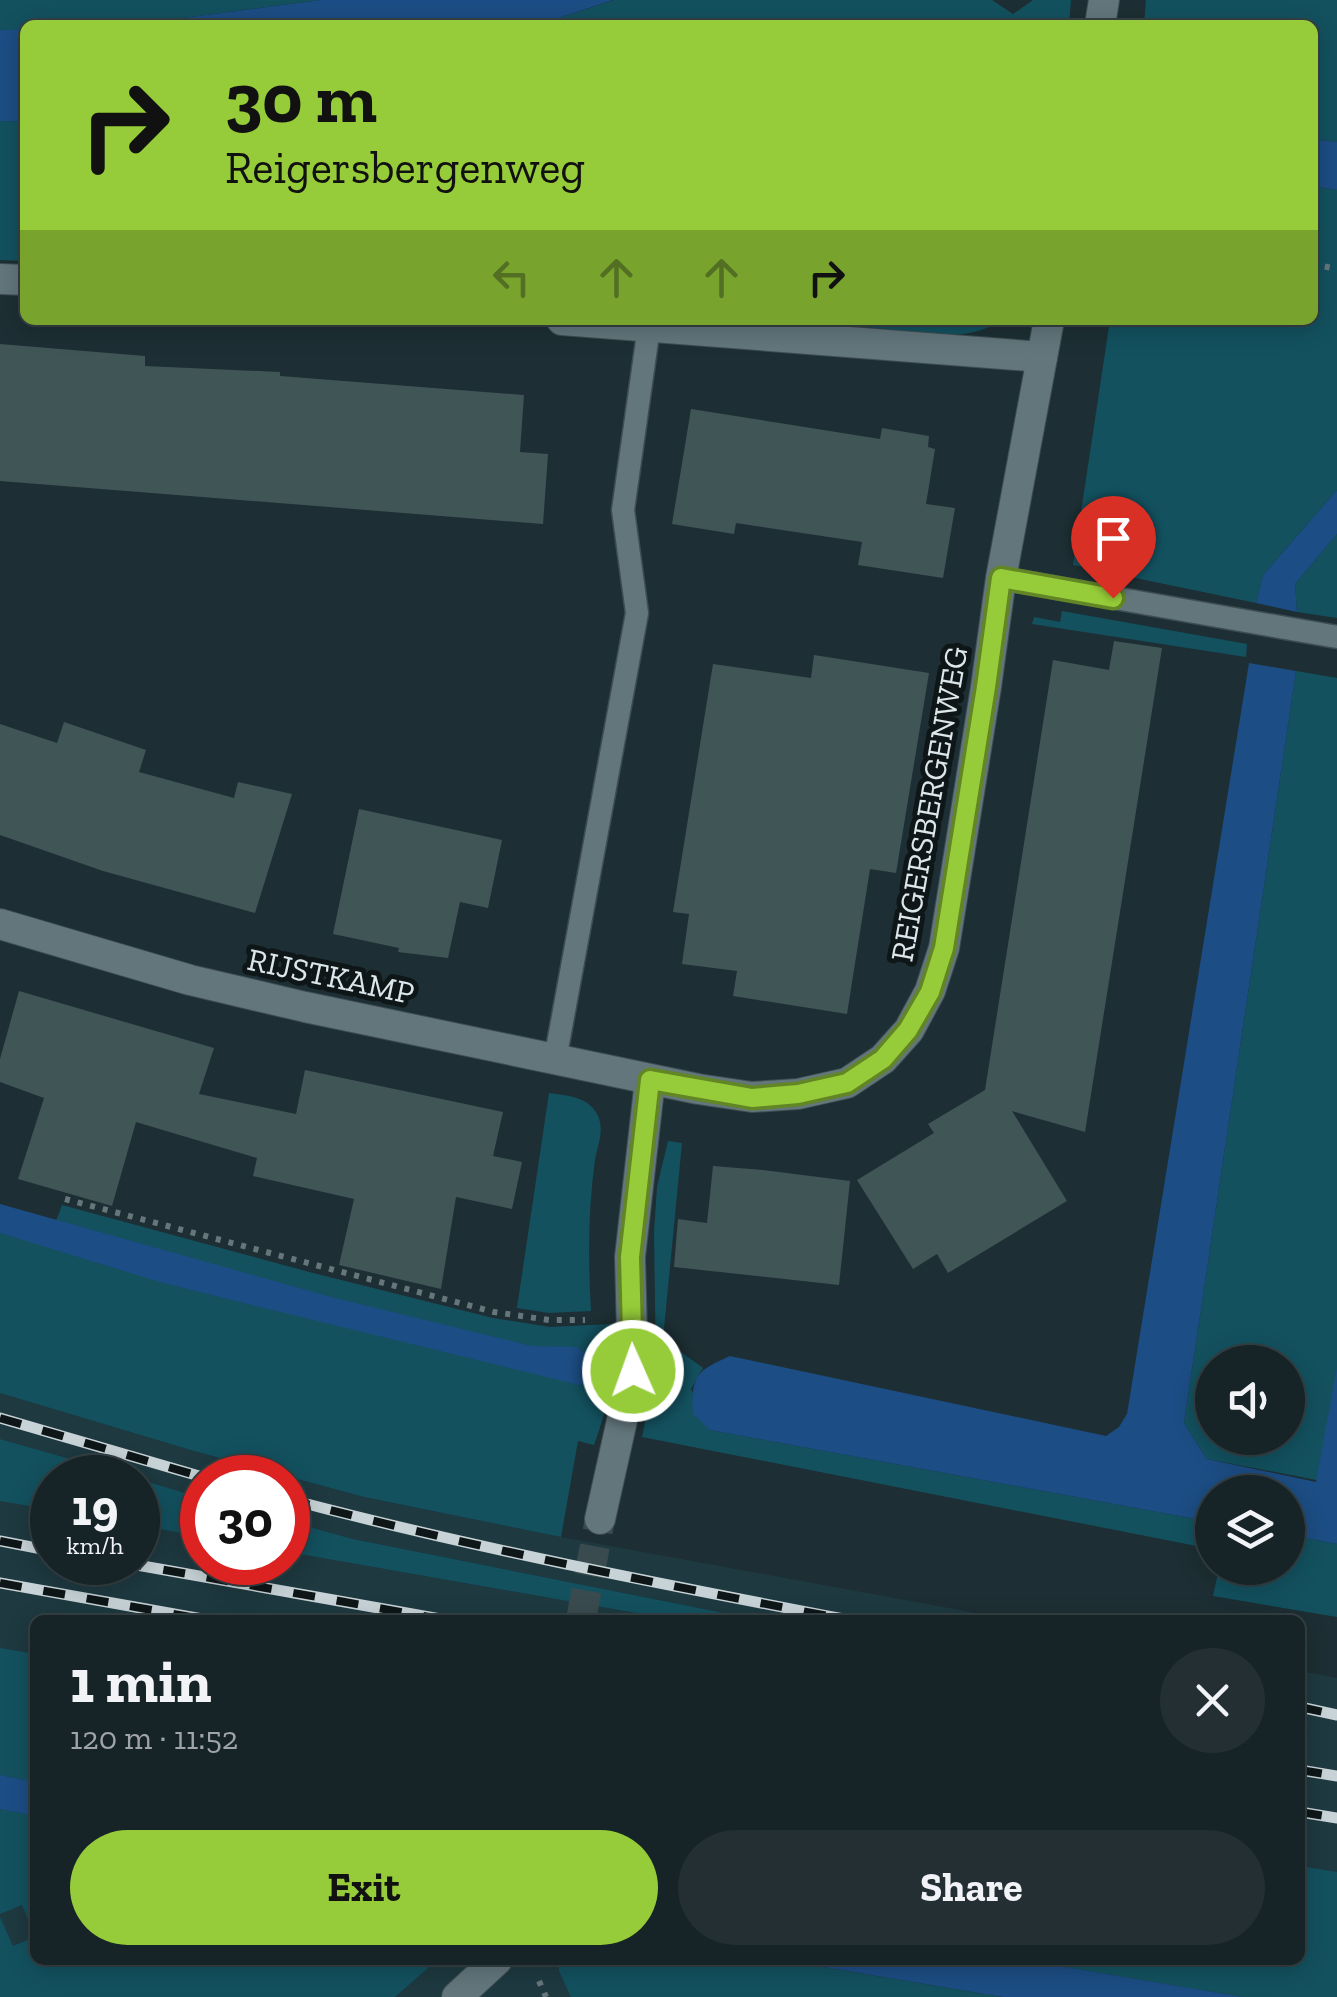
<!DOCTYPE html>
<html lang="en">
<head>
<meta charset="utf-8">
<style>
	body { margin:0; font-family:"Zilla Slab",serif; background:#232f33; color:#f1f3f6; height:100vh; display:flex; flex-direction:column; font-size:38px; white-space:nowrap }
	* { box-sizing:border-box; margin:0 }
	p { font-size:32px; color:#9ea4a7 }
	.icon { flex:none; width:55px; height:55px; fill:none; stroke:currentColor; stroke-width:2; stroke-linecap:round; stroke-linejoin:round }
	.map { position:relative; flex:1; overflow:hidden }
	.details { position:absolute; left:30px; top:1615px; width:1275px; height:350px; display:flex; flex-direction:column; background:#162327; border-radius:15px; box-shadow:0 5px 25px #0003,0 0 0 2px #354044 }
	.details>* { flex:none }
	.banner { position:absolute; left:20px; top:20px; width:1298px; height:305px; border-radius:15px; box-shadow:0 5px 25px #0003,0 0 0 2px #354044; background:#96cc39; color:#111; overflow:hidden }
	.controls { position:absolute; left:1195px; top:1345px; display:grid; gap:20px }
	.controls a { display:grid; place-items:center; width:110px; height:110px; border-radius:50%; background:#162327; box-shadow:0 5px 25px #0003,0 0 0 2px #354044; font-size:50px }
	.speed { position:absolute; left:30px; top:1455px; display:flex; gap:20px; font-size:50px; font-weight:700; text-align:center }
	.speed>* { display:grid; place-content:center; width:130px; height:130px; border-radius:50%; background:#162327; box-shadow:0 5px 25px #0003,0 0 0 2px #354044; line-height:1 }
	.speed small { font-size:25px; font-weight:400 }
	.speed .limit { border:15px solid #d22; background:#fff; color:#111 }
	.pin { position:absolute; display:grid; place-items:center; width:85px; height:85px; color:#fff; margin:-102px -42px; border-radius:50% 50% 50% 0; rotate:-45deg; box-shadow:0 0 10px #0007 }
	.pin .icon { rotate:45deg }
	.me { position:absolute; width:110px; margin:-55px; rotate:358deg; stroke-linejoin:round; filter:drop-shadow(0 0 8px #0008) }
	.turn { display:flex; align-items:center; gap:35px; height:210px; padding:0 40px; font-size:45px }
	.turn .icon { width:130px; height:130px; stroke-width:2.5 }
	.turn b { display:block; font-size:70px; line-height:85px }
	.lanes { display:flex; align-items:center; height:95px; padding:0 40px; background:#0003; justify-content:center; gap:50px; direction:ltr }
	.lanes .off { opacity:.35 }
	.round { display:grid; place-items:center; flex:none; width:105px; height:105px; border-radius:52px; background:#232f33 }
	.headline { display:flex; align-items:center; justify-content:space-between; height:170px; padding:0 40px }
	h1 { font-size:60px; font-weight:700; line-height:75px }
	.primary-button { display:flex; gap:20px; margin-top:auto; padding:20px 40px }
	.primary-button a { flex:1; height:115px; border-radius:60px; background:#96cc39; color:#111; font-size:40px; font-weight:700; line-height:115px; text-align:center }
	.primary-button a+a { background:#232f33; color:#f1f3f6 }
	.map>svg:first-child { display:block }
</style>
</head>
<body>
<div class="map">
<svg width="1337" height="1997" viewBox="0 0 1337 1997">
	<rect width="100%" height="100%" fill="#1d2f34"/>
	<g fill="#1e3940">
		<path d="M 0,1393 L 194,1451 L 364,1497 L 561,1537 L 1014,1620 L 759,1620 L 353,1539 L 288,1521 L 288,1478 L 202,1478 L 202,1498 L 0,1439 Z"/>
		<path d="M 0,1501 L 52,1510 L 52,1562 L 138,1562 L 138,1525 L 202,1537 L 202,1562 L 288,1562 L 288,1552 L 676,1620 L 35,1620 L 35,1960 L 1300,1960 L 1300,1730 L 1311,1730 L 1300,1728 L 1300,1671 L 1337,1678 L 1337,1997 L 0,1997 Z"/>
	</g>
	<g fill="#13515f" fill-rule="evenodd">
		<path d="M 0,0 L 320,0 L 129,25 L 25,25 L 25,30 L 0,30 Z"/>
		<path d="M 614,0 L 992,0 L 1013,14 L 1033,0 L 1071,0 L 1069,25 L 538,25 Z"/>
		<path d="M 1146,0 L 1337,0 L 1337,142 L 1313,139 L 1312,25 L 1144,25 Z"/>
		<path d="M 0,121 L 25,122 L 25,261 L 0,260 Z"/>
		<path d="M 1313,186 L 1337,190 L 1337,490 L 1263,575 L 1256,603 L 1073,565 L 1110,320 L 1312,320 Z"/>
		<path d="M 791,320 L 1003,320 C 985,330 971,334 950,335 Z"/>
		<path d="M 1337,534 L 1337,618 L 1297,612 L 1295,584 Z"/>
		<path d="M 1062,611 L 1247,644 L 1246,657 L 1032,624 L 1034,617 L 1060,622 Z"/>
		<path d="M 1296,671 L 1337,678 L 1337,1484 L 1207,1459 L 1184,1423 ZM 1212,1362 L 1288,1362 L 1288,1438 L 1212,1438 Z"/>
		<path d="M 549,1093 C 568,1096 587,1096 597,1114 C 605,1129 598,1144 595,1160 C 588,1210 588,1261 591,1311 L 549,1313 L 517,1308 Z"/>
		<path d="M 668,1141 L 682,1143 L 663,1339 L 703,1368 L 691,1389 L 710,1430 L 1212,1522 L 1212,1549 L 642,1437 L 656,1368 L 654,1232 L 657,1187 Z"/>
		<path d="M 62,1205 L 313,1273 L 493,1318 L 550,1327 L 613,1324 C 615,1370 610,1401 594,1445 L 578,1441 L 561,1537 L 364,1497 L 194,1451 L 0,1393 L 0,1228 L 56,1221 Z"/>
		<path d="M 0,1439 L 133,1477 L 52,1478 L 52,1510 L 0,1501 Z"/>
		<path d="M 138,1479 L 202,1498 L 202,1537 L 138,1525 Z"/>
		<path d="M 288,1521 L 353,1539 L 759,1620 L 676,1620 L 288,1552 Z"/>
		<path d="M 1288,1535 L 1337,1544 L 1337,1617 L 1213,1596 L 1219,1568 L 1288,1568 Z"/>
		<path d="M 0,1648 L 35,1654 L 35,1782 L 0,1775 Z"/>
		<path d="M 0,1809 L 35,1816 L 35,1935 L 22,1905 L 0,1914 Z"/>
		<path d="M 1300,1866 L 1337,1872 L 1337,1997 L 1243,1997 L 1023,1960 L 1300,1960 Z"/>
		<path d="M 0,1917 L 13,1946 L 35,1937 L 35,1960 L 437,1960 L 395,1997 L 0,1997 Z"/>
		<path d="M 559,1960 L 781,1960 L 1002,1997 L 571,1997 L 559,1971 Z"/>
	</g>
	<g fill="#1c4d84">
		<path d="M 320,0 L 613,0 L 538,25 L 129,25 Z"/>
		<path d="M 0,30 L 25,30 L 25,122 L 0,121 Z"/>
		<path d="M 1312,139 L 1337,142 L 1337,190 L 1313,186 Z"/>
		<path d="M 1337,490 L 1337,534 L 1295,584 L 1297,612 L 1256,603 L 1263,575 Z"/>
		<path d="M 1249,663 L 1296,671 L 1184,1423 L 1207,1459 L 1316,1482 L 1337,1367 L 1337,1544 L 1288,1535 L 1288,1492 L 1212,1492 L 1212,1522 L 710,1430 L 693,1414 C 691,1376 696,1371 730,1356 L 1106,1436 L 1119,1427 L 1127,1414 Z"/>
		<path d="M 0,1204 L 331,1297 L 531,1346 L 577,1347 L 595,1361 L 593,1380 L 579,1385 L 240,1302 L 160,1282 L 0,1233 Z"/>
		<path d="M 0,1775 L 35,1782 L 35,1816 L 0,1809 Z"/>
		<path d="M 782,1960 L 1023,1960 L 1243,1997 L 1003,1997 Z"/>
	</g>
	<g fill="#405556">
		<path d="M 0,344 L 145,356 L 145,366 L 280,372 L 280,376 L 524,395 L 520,452 L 548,454 L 543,524 L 0,481 Z"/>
		<path d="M 691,409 L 880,439 L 882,428 L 929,436 L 928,447 L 935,449 L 926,504 L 955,508 L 943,578 L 858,565 L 862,542 L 736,523 L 734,534 L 672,524 Z"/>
		<path d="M 1114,641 L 1162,648 L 1085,1132 L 1012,1111 L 1067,1201 L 948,1273 L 937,1254 L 913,1269 L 857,1180 L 934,1133 L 928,1124 L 985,1090 L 1053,660 L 1109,670 Z"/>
		<path d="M 814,655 L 929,673 L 896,873 L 870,869 L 847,1014 L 733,996 L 737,971 L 682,964 L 689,914 L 673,912 L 713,664 L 811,678 Z"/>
		<path d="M 64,722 L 146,750 L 139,772 L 234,798 L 238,782 L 292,794 L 255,913 L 103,871 L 0,835 L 0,724 L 57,743 Z"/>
		<path d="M 359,809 L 502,840 L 488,908 L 460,902 L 448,958 L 398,952 L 399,948 L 333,934 Z"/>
		<path d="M 19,991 L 214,1048 L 199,1094 L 296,1114 L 305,1070 L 503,1112 L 493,1156 L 522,1162 L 512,1209 L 456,1197 L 441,1289 L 339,1265 L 354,1199 L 253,1176 L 257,1158 L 136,1122 L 112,1206 L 18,1179 L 44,1098 L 0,1082 L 0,1059 Z"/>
		<path d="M 713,1166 L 763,1170 L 850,1181 L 839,1285 L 674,1267 L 678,1219 L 707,1223 Z"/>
	</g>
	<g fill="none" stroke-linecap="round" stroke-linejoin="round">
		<path stroke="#3a4b4f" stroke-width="30" stroke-dasharray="30 15" stroke-linecap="butt" d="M 581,1620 L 600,1519"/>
		<g stroke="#3e4d52" stroke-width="25">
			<g id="lane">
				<path d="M 1001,578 L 1337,637"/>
				<path d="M 555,1060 L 637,613 L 623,510 L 649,327"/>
			</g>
		</g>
		<g stroke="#3e4d52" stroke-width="32">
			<g id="street">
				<path d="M 1100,25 L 1104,0"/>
				<path d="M 0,279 L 25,280"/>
				<path d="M 562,320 L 1042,357"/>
				<path d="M 0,924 L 190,980 L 305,1007 L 698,1089 L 752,1097 L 798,1094 L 847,1083 L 883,1059 L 909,1030 L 930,991 L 944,948 L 986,687 L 1001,578 L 1049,320"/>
				<path d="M 600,1519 L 633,1371 L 630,1257 L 650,1080"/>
				<path d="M 457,1997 L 497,1960"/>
			</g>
		</g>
		<g stroke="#67767b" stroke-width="6" stroke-dasharray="5 8" stroke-linecap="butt">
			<path d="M 1312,264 L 1337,269"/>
			<path d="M 65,1199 L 494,1312 L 549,1320 L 585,1320"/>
			<path d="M 539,1981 L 546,1997"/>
		</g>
		<use href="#lane" stroke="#62767c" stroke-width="22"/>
		<use href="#street" stroke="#62767c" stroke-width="30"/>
		<g stroke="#c7d3d7" stroke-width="11">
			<g id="rail">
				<path d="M 0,1418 L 206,1478"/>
				<path d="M 288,1499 C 473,1548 661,1584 849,1620"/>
				<path d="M 0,1541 L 52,1551"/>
				<path d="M 120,1562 L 446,1620"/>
				<path d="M 0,1583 L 208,1620"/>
				<path d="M 1300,1707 L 1337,1715"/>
				<path d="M 1300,1770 L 1337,1776"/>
				<path d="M 1300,1812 L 1337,1818"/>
			</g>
		</g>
		<use href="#rail" stroke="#0e1618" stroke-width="8" stroke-dasharray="22" stroke-linecap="butt"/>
	</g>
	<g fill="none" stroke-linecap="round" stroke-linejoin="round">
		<g stroke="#628525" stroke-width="25">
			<path id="route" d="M 633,1371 L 630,1257 L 650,1080 L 752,1098 L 798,1094 L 847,1083 L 883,1059 L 908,1030 L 930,992 L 944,948 L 986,687 L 1001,578 L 1113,598"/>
		</g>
		<use href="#route" stroke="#96cc39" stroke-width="18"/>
	</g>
	<g text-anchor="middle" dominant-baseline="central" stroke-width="10" stroke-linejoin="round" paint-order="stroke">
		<g font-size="32" fill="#dce7eb" stroke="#0e1618">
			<text transform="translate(929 804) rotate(-80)">REIGERSBERGENWEG</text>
			<text transform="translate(331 976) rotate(12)">RIJSTKAMP</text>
		</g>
	</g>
</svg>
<div class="controls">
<a><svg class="icon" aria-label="sound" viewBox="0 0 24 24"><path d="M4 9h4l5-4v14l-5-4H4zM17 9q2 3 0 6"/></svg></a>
<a><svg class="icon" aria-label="layers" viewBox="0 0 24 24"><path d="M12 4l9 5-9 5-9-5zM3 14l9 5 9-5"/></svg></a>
</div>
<div class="speed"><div>19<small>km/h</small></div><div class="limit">30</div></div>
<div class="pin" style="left:1113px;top:598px;background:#d93025"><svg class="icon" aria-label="arrive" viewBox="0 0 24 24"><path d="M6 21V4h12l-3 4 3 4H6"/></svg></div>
<svg class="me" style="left:633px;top:1371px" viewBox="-20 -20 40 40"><circle r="17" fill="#96cc39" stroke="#fff" stroke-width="3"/><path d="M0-11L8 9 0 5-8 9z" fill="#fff"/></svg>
<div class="banner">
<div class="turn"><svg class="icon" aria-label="right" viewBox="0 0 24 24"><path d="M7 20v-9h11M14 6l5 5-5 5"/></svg><div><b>30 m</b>Reigersbergenweg</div></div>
<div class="lanes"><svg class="icon off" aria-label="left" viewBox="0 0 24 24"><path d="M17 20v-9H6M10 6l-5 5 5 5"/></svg><svg class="icon off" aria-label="ahead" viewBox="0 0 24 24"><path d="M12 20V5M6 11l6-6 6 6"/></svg><svg class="icon off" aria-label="ahead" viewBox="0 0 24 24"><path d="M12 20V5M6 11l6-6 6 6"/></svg><svg class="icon" aria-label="right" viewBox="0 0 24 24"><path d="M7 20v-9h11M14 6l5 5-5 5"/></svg></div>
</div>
<section class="details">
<div class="headline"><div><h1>1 min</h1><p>120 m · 11:52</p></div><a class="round"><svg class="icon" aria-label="close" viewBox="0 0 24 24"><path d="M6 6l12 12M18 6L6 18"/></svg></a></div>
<div class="primary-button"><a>Exit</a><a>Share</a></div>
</section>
</div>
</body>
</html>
